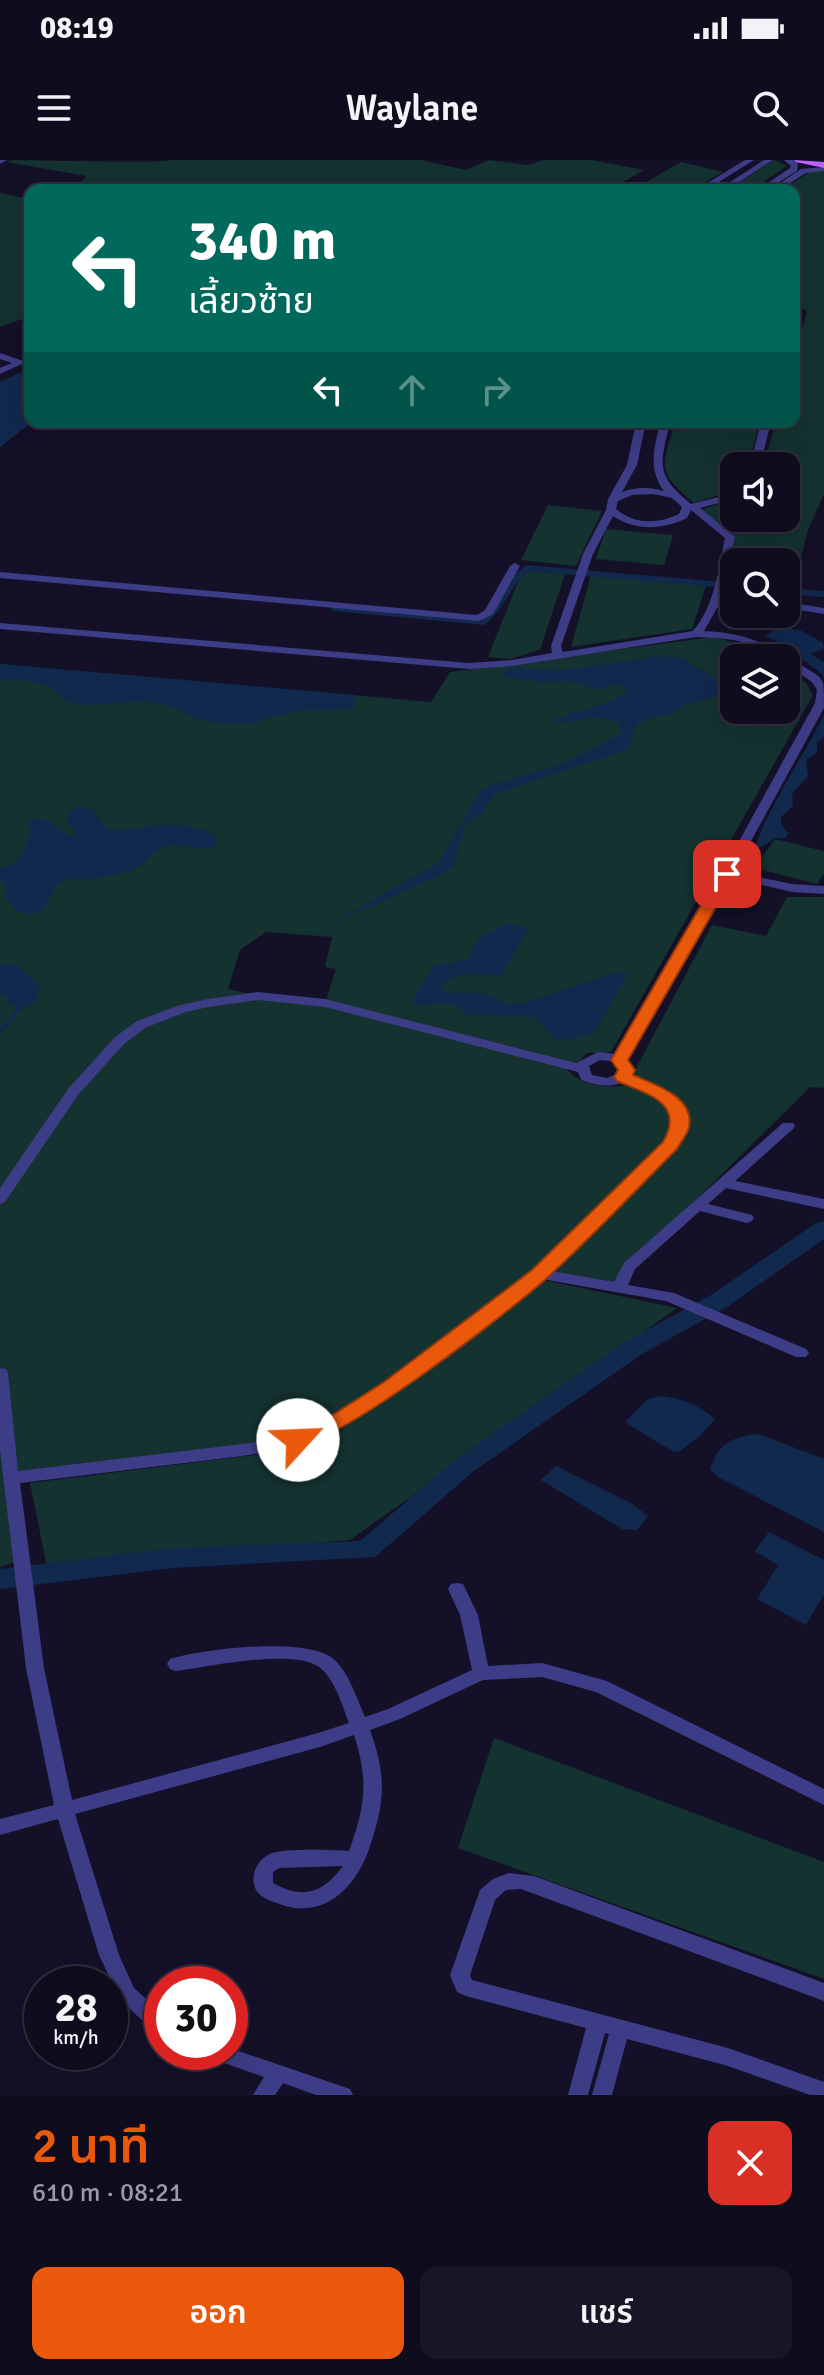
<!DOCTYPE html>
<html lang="th">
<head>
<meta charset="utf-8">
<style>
	body { margin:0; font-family:Signika,"Noto Sans Thai",sans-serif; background:#181527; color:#f1f3f6; height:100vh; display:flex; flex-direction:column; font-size:30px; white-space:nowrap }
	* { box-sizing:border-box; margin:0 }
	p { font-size:26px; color:#9b9ba4 }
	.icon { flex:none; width:44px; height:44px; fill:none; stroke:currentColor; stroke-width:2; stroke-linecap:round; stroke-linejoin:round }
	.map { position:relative; height:1935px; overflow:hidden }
	.drawer { display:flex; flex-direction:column; background:#0f0c1e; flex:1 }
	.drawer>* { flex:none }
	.hud { position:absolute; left:24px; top:24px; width:776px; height:244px; border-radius:16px; box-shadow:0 8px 32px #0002,0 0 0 2px #2f2c3c; background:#00695c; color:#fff; overflow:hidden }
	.buttons { position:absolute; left:720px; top:292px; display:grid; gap:16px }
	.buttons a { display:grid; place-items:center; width:80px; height:80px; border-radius:16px; background:#0f0c1e; box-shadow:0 8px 32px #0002,0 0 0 2px #2f2c3c; font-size:40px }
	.speed { position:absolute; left:24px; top:1806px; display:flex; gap:16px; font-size:40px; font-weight:700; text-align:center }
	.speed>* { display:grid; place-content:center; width:104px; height:104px; border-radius:50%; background:#0f0c1e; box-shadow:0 8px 32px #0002,0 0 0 2px #2f2c3c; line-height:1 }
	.speed small { font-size:20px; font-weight:400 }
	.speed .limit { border:12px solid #d22; background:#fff; color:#111 }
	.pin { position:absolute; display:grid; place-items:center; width:68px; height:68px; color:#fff; margin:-34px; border-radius:16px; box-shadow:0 4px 12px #0006 }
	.me { position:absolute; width:88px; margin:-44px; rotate:65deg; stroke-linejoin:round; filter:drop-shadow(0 0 6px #0008) }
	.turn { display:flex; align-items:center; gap:28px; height:168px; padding:0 32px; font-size:36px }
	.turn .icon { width:104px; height:104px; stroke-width:2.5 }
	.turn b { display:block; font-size:56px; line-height:68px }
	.lanes { display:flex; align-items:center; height:76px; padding:0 32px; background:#0003; justify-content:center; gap:40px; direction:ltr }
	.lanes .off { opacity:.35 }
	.round { display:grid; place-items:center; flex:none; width:84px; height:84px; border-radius:16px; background:#181527 }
	.summary { display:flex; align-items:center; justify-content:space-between; height:136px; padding:0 32px }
	h1 { font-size:48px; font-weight:600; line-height:60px; color:#ea580c }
	.cta { display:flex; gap:16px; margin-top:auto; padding:16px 32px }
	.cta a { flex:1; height:92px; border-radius:16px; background:#ea580c; color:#fff; font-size:32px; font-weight:600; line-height:92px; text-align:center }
	.cta a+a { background:#181527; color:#f1f3f6 }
	.status { display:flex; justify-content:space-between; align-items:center; height:56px; padding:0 40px; background:#0f0c1e; direction:ltr }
	.status svg { height:22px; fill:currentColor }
	header { display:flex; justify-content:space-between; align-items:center; height:104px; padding:0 32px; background:#0f0c1e; font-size:36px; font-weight:600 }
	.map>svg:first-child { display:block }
</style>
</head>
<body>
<div class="status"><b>08:19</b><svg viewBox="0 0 49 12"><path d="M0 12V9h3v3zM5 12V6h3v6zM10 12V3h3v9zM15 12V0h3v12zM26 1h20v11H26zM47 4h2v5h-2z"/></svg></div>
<header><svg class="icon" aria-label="menu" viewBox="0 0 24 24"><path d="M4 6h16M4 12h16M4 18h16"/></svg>Waylane<svg class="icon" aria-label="search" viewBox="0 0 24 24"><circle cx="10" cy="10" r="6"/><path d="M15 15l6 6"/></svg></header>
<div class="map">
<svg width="824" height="1935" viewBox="0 0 824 1935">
	<rect width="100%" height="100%" fill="#141028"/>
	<g fill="#143230" fill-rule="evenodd">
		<path d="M 13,0 C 34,0 163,4 171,0 L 421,0 L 466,10 L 489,0 L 528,5 L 544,0 L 591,0 L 644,10 L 610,30 L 105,30 L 79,24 L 86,16 L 7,2 Z"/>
		<path d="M 774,0 L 787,6 L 751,30 L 728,30 Z"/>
		<path d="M 681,2 L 723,12 L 692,30 L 632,30 Z"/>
		<path d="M 812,10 L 824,10 L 824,334 L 808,370 L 794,424 L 786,423 L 786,402 L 734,402 L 734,417 L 731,417 L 735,377 L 700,350 L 734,339 L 734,358 L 786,358 L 786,306 L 763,306 L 776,262 L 794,262 L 794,197 L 807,152 L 794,142 L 794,30 L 783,30 Z"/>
		<path d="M 0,33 L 30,39 L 30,156 L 0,167 Z"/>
		<path d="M 675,262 L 760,262 L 748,306 L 734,306 L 734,330 L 694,343 C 656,310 662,308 675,262 Z"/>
		<path d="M 548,345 L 602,351 L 576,406 L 521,400 Z"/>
		<path d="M 606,369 L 673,375 L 664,405 L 596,399 Z"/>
		<path d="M 528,411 L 565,414 L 540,490 L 510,499 L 488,497 L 521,414 Z"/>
		<path d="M 591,415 L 706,426 L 692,469 L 571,487 Z"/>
		<path d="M 712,477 L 754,487 L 770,498 L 734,498 L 734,550 L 786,550 L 786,509 L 806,523 L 813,535 L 611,892 L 587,893 L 579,901 L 564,906 C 585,933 614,926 645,925 L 634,912 L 712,765 L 766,776 L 787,737 L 824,737 L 824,928 L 810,927 L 629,1106 L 618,1129 L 539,1114 L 391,1227 L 298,1280 L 11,1318 L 20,1400 L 0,1407 L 0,504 L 431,542 L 450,512 ZM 266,772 L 332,777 L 325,807 L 336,809 L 325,843 L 258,836 L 228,829 L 240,790 Z"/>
		<path d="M 775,679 L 824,691 L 824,714 L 817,724 L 754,708 Z"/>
		<path d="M 543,1120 L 677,1148 L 350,1380 L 47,1407 L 30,1323 L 318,1287 Z"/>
		<path d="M 494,1578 L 824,1702 L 824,1819 L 458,1688 Z"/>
	</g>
	<g fill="#10294d">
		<path d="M 19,213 L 30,215 L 32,262 L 0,287 L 0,222 Z"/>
		<path d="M 778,468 L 800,470 L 822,482 L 824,488 L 811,494 L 824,502 L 824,519 L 822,514 L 777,481 L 765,476 Z"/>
		<path d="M 659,496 L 682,498 L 734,531 L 734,542 L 730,538 L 713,537 L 686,544 L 678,551 L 637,563 L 629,589 L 494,634 L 483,652 L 464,666 L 455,704 L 445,713 L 332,763 L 438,703 L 482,628 L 564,603 L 621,574 L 620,564 C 597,550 579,563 555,562 L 555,558 L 568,557 L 570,553 C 582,552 616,540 626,533 L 624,526 L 617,524 L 598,530 L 570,521 L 541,522 L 504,516 L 505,508 L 562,510 Z"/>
		<path d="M 0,504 L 355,535 L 354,549 L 300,550 L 248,564 L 218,563 L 197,559 L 166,545 L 143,541 L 85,545 L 67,542 L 51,527 L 24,520 L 0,520 Z"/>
		<path d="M 824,555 L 824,577 L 817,582 L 817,592 L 806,600 L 808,616 L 792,634 L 793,646 L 781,657 L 781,664 L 788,673 L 786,678 L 775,678 L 756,690 C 754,670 812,582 824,555 Z"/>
		<path d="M 74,647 L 92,649 L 109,671 C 137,669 195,656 216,678 L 217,685 C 202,694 185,683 168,686 C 152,689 147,704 133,710 C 127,712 90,720 84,720 C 78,720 71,718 66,720 C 40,729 60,763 16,751 L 6,738 L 5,723 L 0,722 L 0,707 C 20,707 25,688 31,672 L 27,661 C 50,650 56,674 74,677 L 76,672 L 65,659 Z"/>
		<path d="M 508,763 L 528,769 L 501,815 L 462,814 L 442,824 L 444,832 L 488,834 L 508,844 L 526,842 L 617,812 L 628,813 L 596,871 L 570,880 L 555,879 L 535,857 L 467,854 L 454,844 L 434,843 L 424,846 L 411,843 L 434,805 L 468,800 L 478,779 Z"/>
		<path d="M 14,803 L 39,825 L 37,840 L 17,853 L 10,865 L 0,873 L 0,868 L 10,859 L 16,847 L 8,843 L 7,837 L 0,835 L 0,805 Z"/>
		<path d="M 659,1236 C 680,1237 700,1246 715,1259 L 702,1274 L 679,1292 L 672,1291 L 625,1262 L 648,1239 Z"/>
		<path d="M 759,1274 L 824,1299 L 824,1372 L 718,1317 L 710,1310 C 718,1283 732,1277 759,1274 Z"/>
		<path d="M 556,1306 L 631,1343 L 648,1356 L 637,1370 L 622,1369 L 541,1320 Z"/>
		<path d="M 769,1372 L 824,1400 L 824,1434 L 806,1465 L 757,1439 L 778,1405 L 755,1391 Z"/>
	</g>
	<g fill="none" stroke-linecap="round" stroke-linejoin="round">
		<g fill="#10294d" fill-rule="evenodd">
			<path d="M 526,405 L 734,423 L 734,429 L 528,411 C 510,426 503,452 484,465 L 335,451 L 330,448 L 335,445 L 482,459 L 511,418 Z"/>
			<path d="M 786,428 L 824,431 L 824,437 L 786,434 Z"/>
		</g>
		<path fill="#10294d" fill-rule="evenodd" d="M 824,1061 L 824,1079 L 727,1147 L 642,1194 L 474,1311 L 375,1397 L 173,1408 L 0,1429 L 0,1409 L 173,1388 L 360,1381 L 456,1299 L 624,1182 L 711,1135 L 816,1063 Z"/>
		<g fill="#3d3c86" fill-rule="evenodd">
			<path d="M 0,0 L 7,0 L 0,4 Z"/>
			<path d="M 745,0 L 754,0 L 706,30 L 696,30 Z"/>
			<path d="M 764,0 L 773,0 L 727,30 L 718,30 Z"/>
			<path d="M 784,0 L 793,0 L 798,3 L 797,11 L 766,30 L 757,30 L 790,8 L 791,6 Z"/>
			<path d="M 824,7 L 824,11 L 806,13 L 779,30 L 770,30 L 801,9 Z"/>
			<path d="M 794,147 L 798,150 L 798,160 L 794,163 Z"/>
			<path d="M 0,193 L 23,201 L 24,203 L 0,214 L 0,208 L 12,203 L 0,199 Z"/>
			<path d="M 452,262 L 462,262 L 456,266 Z"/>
			<path d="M 534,262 L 544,262 L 536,270 L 530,270 L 528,268 Z"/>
			<path d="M 636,262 L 646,262 L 637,305 L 622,332 C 635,327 650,327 664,331 C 647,308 655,287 660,262 L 670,262 C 660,306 655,314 691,344 L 734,333 L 734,339 L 700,348 L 735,377 L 721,441 L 704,471 C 743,472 773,485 804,507 C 810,511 821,515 823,523 C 824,529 824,540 824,548 L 734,712 L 792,724 L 824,726 L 824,734 L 792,732 L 731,718 L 626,900 L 633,906 L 632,916 C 668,931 698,940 677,985 L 551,1111 L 614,1122 L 624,1103 L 783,963 L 793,963 L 795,966 L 793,969 L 735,1021 L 824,1039 L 824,1049 L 726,1028 L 708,1044 L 752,1055 L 754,1058 L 752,1061 L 747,1063 L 700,1051 L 635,1109 L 628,1125 L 674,1133 L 806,1189 L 809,1193 L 806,1197 L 796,1197 L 666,1141 L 542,1119 L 397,1231 L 320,1278 L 287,1289 L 242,1296 L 20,1323 L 44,1508 L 72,1640 L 318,1573 L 349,1563 C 342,1545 335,1519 319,1507 C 294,1488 208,1507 176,1511 L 170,1509 L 167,1504 L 170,1499 C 203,1489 302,1477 331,1497 C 348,1509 357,1539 365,1557 L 388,1549 L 472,1510 L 460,1455 L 448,1429 L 451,1424 L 457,1423 L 463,1424 L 478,1455 L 488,1506 L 542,1503 L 607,1521 L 824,1629 L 824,1645 L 596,1532 L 542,1517 L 483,1520 L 400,1559 L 370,1570 C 387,1616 385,1643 369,1689 C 356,1727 325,1759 282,1745 C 274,1742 260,1738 256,1730 C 249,1716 257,1700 270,1694 C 282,1688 333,1690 349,1691 C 365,1647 369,1621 354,1575 L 320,1587 L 75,1654 L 119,1795 L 134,1828 L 162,1853 L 162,1875 L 155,1872 L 120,1840 L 99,1795 L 58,1659 L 0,1675 L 0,1659 L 54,1645 L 26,1508 L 0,1290 L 0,1208 L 6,1209 L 8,1213 L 18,1311 L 242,1284 L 286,1278 L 308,1270 L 385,1223 L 534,1111 L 664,983 C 683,943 656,936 624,922 C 608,928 596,926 581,920 L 578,912 L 325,847 L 258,840 L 208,847 L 186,852 L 147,867 L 125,883 L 78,935 L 5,1042 L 0,1044 L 0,1028 L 68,929 L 115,877 L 137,861 L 177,846 L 208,839 L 258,832 L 325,839 L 576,903 L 598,892 L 616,894 L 721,714 L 815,543 L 817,530 L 812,522 L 786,504 L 786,498 C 772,498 762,489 749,484 C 732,478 714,478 696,477 L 512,506 L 469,509 L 0,469 L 0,463 L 469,503 L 512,500 L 552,493 L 551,486 L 583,394 L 606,350 L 608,339 L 627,305 ZM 653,334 L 672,338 L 682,347 L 679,354 C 658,364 635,365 616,349 L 618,341 L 632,335 ZM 691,350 L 725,378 C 718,411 715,445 693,471 L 563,492 L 561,486 L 593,394 L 613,356 C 636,371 662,370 687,358 ZM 600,900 L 610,901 L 619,907 L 619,913 L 607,918 L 592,915 L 589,906 ZM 343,1706 C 323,1733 303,1740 273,1723 L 273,1712 L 279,1708 Z"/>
			<path d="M 761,262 L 771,262 L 760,306 L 750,306 Z"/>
			<path d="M 738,358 L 748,358 L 746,366 L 738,366 Z"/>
			<path d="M 515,403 L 520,406 L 493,454 L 479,461 L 0,418 L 0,412 L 477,455 L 485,450 L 510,406 Z"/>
			<path d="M 786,442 L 824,448 L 824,454 L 786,448 Z"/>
			<path d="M 509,1713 L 534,1716 L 824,1823 L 824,1841 L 521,1729 L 506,1730 L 495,1740 L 470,1815 L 472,1820 L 728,1888 L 824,1922 L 824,1935 L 810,1935 L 728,1906 L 627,1879 L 612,1935 L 592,1935 L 609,1874 L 605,1873 L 588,1935 L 568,1935 L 586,1868 L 466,1836 L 457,1832 L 450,1815 L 480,1730 L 493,1719 Z"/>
			<path d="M 230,1888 L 350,1929 L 353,1935 L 316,1935 L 283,1923 L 275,1935 L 253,1935 L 264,1917 L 210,1898 L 207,1892 L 230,1892 Z"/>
		</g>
		<path fill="#bd61fc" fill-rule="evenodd" d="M 794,0 L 824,2 L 824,8 L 796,2 Z"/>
	</g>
	<path fill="#ea580c" stroke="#983908" stroke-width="2" d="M 727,709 L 735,714 L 628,900 L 635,910 L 633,915 C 653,924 695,936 689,967 C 688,974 680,983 677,989 C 634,1032 592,1077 547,1118 C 514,1148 327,1295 290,1285 L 287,1280 L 290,1274 L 334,1254 L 384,1222 L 532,1110 L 663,982 C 686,942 646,934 617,921 L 614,917 L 618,910 L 611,900 L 719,714 Z"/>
</svg>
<div class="buttons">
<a><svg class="icon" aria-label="sound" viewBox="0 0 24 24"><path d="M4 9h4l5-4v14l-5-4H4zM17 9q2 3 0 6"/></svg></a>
<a><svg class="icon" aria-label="search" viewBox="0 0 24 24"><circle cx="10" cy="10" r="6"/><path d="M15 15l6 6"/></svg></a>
<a><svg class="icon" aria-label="layers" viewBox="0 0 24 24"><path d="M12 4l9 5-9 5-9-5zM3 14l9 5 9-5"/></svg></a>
</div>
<div class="speed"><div>28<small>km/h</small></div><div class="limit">30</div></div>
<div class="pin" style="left:727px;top:714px;background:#d93025"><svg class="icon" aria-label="arrive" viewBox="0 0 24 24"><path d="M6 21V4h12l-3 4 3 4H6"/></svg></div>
<svg class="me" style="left:298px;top:1280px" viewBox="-20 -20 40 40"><circle r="19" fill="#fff"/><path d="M0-13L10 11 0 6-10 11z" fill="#ea580c"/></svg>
<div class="hud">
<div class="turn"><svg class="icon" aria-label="left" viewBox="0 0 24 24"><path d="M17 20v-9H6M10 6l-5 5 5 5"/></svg><div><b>340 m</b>เลี้ยวซ้าย</div></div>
<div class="lanes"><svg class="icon" aria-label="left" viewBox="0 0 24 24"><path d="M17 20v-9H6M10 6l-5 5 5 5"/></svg><svg class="icon off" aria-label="ahead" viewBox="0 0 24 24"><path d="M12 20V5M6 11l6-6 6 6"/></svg><svg class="icon off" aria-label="right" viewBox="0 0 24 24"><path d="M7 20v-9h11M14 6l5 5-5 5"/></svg></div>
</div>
</div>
<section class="drawer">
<div class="summary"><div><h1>2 นาที</h1><p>610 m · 08:21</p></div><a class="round" style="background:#d93025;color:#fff"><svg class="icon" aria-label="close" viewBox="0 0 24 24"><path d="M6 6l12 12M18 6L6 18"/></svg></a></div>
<div class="cta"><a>ออก</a><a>แชร์</a></div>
</section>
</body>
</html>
